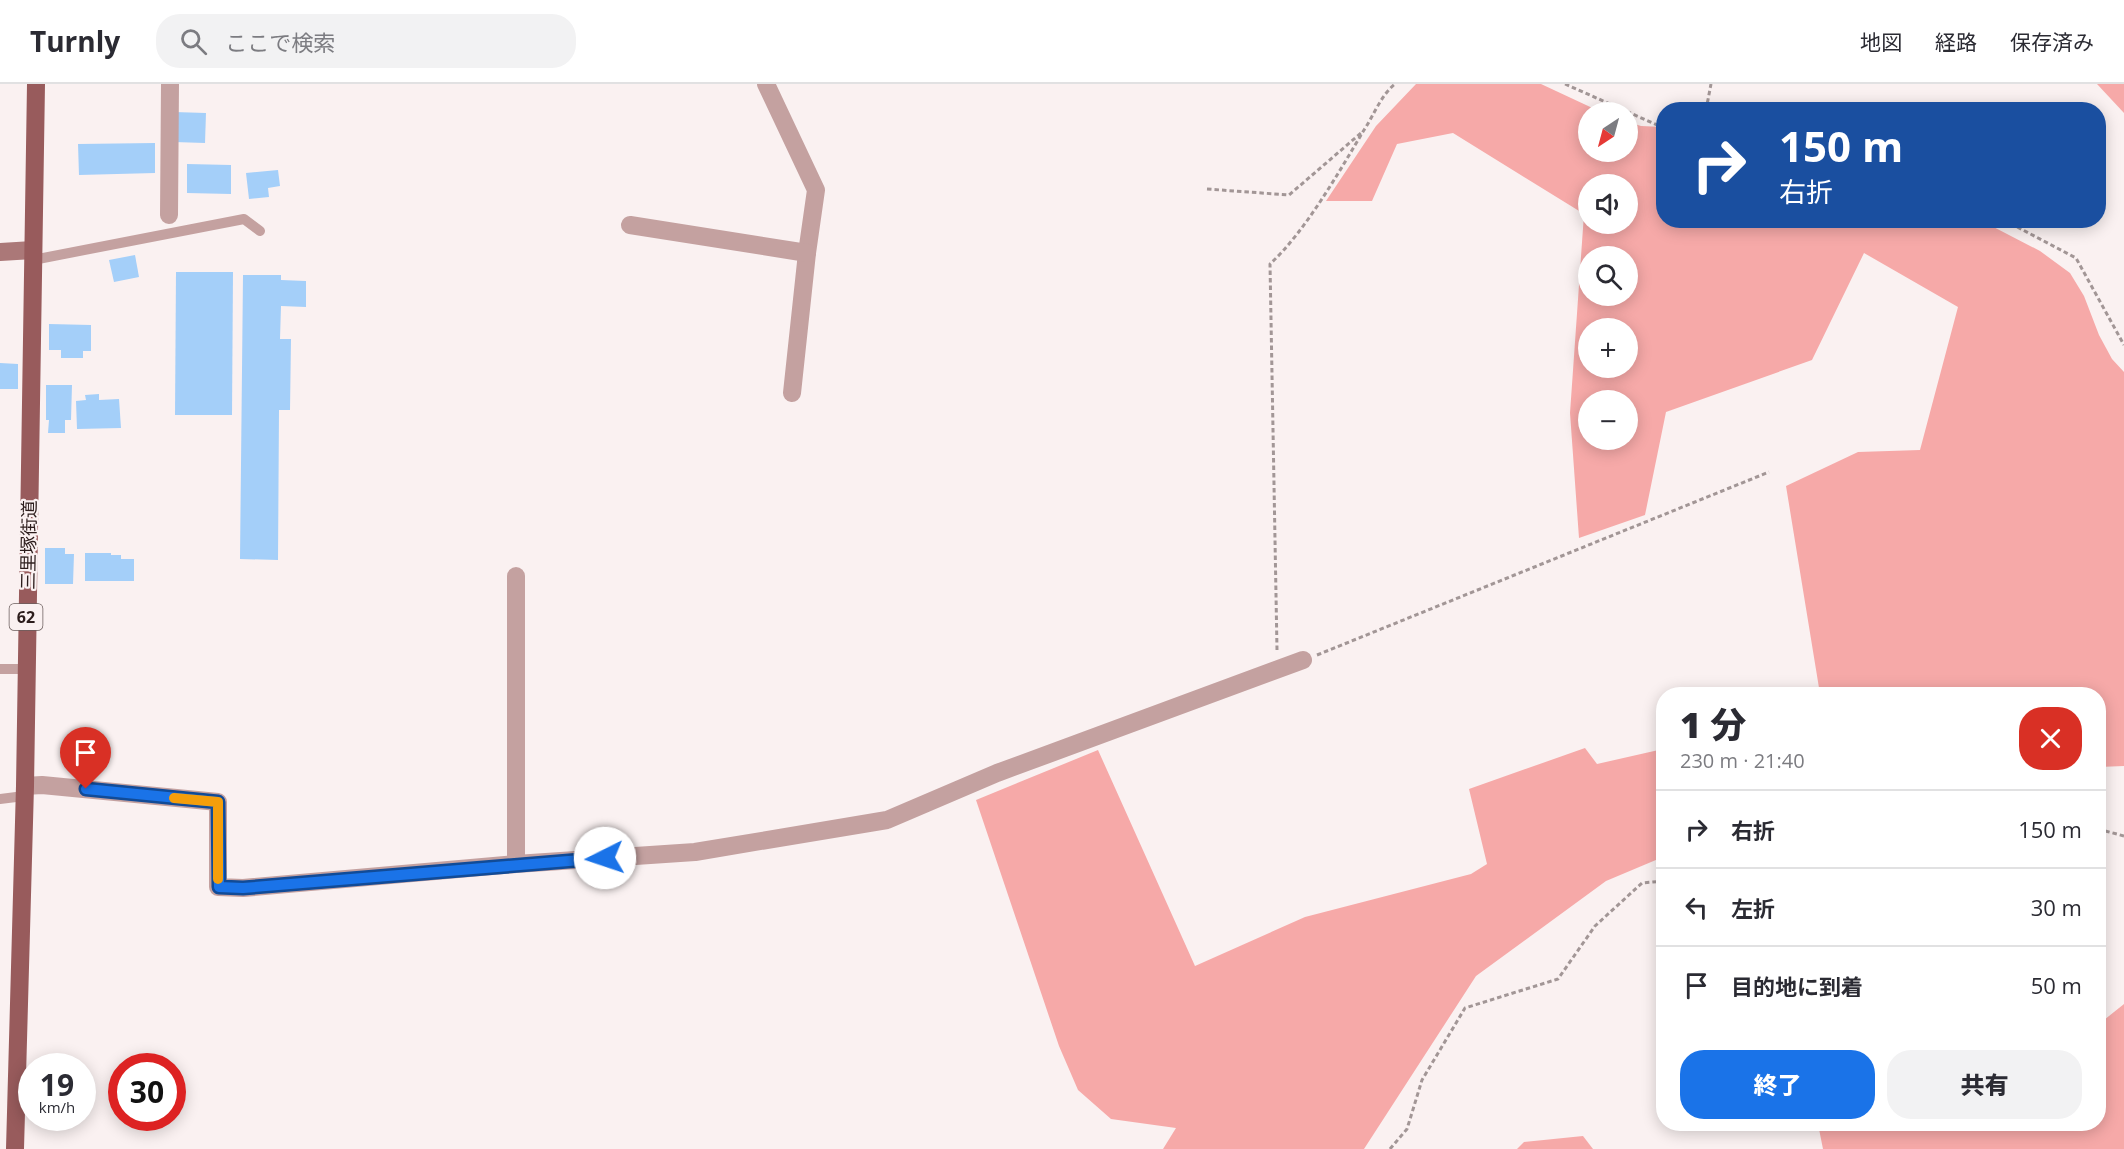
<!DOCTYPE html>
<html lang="ja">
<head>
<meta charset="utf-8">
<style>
	body { margin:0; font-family:"Open Sans","Noto Sans JP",sans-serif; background:#f2f2f3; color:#2b2b33; height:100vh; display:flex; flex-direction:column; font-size:22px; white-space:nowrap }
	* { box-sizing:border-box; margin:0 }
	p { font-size:20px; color:#7c7c81 }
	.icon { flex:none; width:33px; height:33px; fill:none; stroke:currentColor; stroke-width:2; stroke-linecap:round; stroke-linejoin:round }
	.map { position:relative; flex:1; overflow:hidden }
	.details { position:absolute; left:1656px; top:603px; width:450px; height:444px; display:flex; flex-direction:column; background:#fff; border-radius:24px; box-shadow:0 3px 15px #0003 }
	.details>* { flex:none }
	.top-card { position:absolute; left:1656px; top:18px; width:450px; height:126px; border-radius:24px; box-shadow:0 3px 15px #0003; background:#1a4fa0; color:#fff; overflow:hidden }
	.needle { width:39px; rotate:216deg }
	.tools { position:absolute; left:1578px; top:18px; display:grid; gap:12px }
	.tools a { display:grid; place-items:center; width:60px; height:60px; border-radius:50%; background:#fff; box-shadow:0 3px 15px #0003; font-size:30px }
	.speed { position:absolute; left:18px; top:969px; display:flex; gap:12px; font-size:30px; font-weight:700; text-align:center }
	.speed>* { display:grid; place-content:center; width:78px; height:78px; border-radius:50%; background:#fff; box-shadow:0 3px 15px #0003; line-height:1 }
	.speed small { font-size:15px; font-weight:400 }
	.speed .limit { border:9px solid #d22; background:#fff; color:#111 }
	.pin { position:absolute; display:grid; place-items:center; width:51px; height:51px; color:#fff; margin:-62px -26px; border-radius:50% 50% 50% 0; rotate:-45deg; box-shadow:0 0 6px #0007 }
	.pin .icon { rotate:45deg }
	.me { position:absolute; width:66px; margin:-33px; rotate:266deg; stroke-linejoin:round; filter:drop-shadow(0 0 4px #0008) }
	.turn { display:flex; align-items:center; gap:21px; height:126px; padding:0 24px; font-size:27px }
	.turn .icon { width:78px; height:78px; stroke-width:2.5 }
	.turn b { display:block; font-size:42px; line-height:51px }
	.round { display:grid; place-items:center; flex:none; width:63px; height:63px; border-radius:24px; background:#f2f2f3 }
	.head { display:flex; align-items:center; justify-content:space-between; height:102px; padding:0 24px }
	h1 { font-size:36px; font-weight:800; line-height:45px }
	.primary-button { display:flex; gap:12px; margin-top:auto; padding:12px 24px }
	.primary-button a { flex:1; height:69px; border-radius:24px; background:#1a73e8; color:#fff; font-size:24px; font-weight:800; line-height:69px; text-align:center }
	.primary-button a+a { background:#f2f2f3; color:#2b2b33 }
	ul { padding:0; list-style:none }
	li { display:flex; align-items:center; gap:18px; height:78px; padding:0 24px; border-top:2px solid #e1e1e2 }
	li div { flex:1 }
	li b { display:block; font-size:22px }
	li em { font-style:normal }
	header { display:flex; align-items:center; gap:36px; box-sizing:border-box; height:84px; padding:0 30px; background:#fff; border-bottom:2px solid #e1e1e2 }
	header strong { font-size:28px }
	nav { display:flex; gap:33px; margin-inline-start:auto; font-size:21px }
	.search { width:420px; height:54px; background:#f2f2f3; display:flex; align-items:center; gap:15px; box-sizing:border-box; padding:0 21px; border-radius:24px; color:#7c7c81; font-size:22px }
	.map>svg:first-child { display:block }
</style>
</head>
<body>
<header>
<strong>Turnly</strong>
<div class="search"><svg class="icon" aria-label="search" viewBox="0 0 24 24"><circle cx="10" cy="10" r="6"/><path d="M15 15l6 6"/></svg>ここで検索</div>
<nav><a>地図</a><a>経路</a><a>保存済み</a></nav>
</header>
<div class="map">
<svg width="2124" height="1065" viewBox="0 0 2124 1065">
	<rect width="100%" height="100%" fill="#faf1f1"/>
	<g fill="#f6a9a8" fill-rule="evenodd">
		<path d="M 1416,0 L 1541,0 L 1601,28 L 1588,28 L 1588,68 L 1628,68 L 1628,38 L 1641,42 L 1663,43 L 1664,136 L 1982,137 L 2040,167 L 2070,189 L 2084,212 L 2099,251 L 2112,275 L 2124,288 L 2124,682 L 2099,683 L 2098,610 L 1820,610 L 1786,402 L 1858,368 L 1920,366 L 1958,223 L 1864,169 L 1812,276 L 1666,328 L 1645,431 L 1579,454 L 1570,329 L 1584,130 L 1453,49 L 1397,60 L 1372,117 L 1326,117 L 1376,42 ZM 1588,100 L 1628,100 L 1628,140 L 1588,140 ZM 1588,172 L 1628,172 L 1628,212 L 1588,212 ZM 1588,244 L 1628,244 L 1628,284 L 1588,284 ZM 1588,316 L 1628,316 L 1628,356 L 1588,356 Z"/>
		<path d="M 2097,0 L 2124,0 L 2124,29 Z"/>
		<path d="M 1585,664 L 1597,680 L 1663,665 L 1663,773 L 1606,797 L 1476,892 L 1364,1065 L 1163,1065 L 1176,1044 L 1111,1035 L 1078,1006 L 1059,962 L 976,716 L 1098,666 L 1195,882 L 1305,833 L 1471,790 L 1487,780 L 1469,705 Z"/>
		<path d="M 2124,920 L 2124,1065 L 1823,1065 L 1818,1040 L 2098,1040 L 2099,932 L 2104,936 Z"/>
		<path d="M 1583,1052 L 1593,1065 L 1517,1065 L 1524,1058 Z"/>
	</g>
	<g fill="#a4cff9">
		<path d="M 174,28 L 206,29 L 205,59 L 174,58 Z"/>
		<path d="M 155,59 L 155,89 L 79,91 L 78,60 Z"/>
		<path d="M 187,80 L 231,81 L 231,110 L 187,109 Z"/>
		<path d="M 278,86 L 280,102 L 268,104 L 269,113 L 249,115 L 246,89 Z"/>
		<path d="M 135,171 L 139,193 L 114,198 L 109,176 Z"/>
		<path d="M 176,188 L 233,188 L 232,331 L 175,331 Z"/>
		<path d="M 243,191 L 281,191 L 281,196 L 306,197 L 306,223 L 281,222 L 280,255 L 291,255 L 290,326 L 279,326 L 278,476 L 240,475 Z"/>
		<path d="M 49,240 L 91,241 L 91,267 L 83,267 L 83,274 L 61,274 L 61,266 L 49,266 Z"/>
		<path d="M 0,279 L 18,280 L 18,305 L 0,305 Z"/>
		<path d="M 46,301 L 72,301 L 71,336 L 65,336 L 65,349 L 48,349 L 49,336 L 46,336 Z"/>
		<path d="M 99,310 L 99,316 L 119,315 L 121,344 L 77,345 L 76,317 L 86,316 L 85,311 Z"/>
		<path d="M 45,464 L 65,464 L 65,470 L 74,470 L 73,500 L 45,500 Z"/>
		<path d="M 85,469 L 111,469 L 111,471 L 121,471 L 121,475 L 134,475 L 134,497 L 85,497 Z"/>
	</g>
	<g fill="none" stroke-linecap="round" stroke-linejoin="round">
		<g stroke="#a29696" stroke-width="3" stroke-dasharray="4.5 3" stroke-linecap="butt">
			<path d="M 1565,0 L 1664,44"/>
			<path d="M 1706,26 L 1711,0"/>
			<path d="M 1207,105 L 1289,111 L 1361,49"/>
			<path d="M 2004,136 L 2076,174 L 2124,261"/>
			<path d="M 1277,566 L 1270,180 C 1305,148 1339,88 1364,46 C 1374,31 1381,11 1395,0"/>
			<path d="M 1317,571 L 1769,388"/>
			<path d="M 2098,745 L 2124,752"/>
			<path d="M 1390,1065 L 1407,1045 L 1422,996 L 1465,924 L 1558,895 L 1595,842 L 1642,799 L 1664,797"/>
		</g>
		<g stroke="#c4a1a0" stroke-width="10">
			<path d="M 33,176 L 244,135 L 260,147"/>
			<path d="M 0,585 L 25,585"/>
			<path d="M 0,715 L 24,712"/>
		</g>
		<g stroke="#c4a1a0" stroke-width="18">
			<path d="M 766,0 L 816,106 L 807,169 L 792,309"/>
			<path d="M 169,131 L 170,0"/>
			<path d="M 630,141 L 807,169"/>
			<path d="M 25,702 L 42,701 L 218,718 L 218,803 L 243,804 L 516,780 L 695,768 L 887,736 L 997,689 L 1303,576"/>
			<path d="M 516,780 L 516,492"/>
		</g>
		<path stroke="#ab7878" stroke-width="18" d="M 0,168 L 33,166"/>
		<path stroke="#985b5c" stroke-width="18" d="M 15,1065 L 25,702 L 36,0"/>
	</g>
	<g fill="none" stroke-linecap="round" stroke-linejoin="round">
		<g stroke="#114b97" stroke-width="15">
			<path id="route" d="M 86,705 L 218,718 L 219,803 L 243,804 L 605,774"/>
		</g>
		<use href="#route" stroke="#1a73e8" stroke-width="10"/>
		<path stroke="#f59e0b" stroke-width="10" d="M 174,714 L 218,718 L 218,795"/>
	</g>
	<g text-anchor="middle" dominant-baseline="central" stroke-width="4.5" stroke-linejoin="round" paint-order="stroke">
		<rect fill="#faf1f1" stroke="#6a5d5c" stroke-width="1.5" x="9.5" y="520" width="33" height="26" rx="4.5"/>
		<g font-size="16" font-weight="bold" fill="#2c1d1c">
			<text x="26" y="533">62</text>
		</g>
		<g font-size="18" fill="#2c1d1c" stroke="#faf1f1">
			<text transform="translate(28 461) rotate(-89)">三里塚街道</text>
		</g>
	</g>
</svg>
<div class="tools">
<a><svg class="needle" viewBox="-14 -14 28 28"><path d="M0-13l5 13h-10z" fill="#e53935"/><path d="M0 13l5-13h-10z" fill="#7c7c81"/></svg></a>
<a><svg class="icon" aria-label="sound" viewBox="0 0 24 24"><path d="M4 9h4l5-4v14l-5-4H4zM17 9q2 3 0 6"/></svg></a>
<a><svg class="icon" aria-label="search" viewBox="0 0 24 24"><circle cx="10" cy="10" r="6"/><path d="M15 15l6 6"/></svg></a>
<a>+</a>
<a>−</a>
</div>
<div class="speed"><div>19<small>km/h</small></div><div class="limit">30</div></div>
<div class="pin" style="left:86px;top:705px;background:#d93025"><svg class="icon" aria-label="arrive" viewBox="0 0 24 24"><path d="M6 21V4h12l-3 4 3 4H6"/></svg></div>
<svg class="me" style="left:605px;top:774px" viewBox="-20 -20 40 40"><circle r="19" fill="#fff"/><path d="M0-13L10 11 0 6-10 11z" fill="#1a73e8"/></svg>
<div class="top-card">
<div class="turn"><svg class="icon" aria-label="right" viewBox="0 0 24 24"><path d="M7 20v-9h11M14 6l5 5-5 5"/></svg><div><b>150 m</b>右折</div></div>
</div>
<section class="details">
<div class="head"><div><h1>1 分</h1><p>230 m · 21:40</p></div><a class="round" style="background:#d93025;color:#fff"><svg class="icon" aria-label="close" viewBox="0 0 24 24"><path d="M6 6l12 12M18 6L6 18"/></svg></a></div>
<ul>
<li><svg class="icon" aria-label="right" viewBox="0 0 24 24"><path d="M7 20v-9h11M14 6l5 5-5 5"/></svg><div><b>右折</b></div><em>150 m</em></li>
<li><svg class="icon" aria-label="left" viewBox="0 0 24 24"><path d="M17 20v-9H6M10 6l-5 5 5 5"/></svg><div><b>左折</b></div><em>30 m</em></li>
<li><svg class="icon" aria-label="arrive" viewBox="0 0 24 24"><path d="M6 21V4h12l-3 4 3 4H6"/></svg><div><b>目的地に到着</b></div><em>50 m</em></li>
</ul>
<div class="primary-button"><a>終了</a><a>共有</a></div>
</section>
</div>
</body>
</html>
